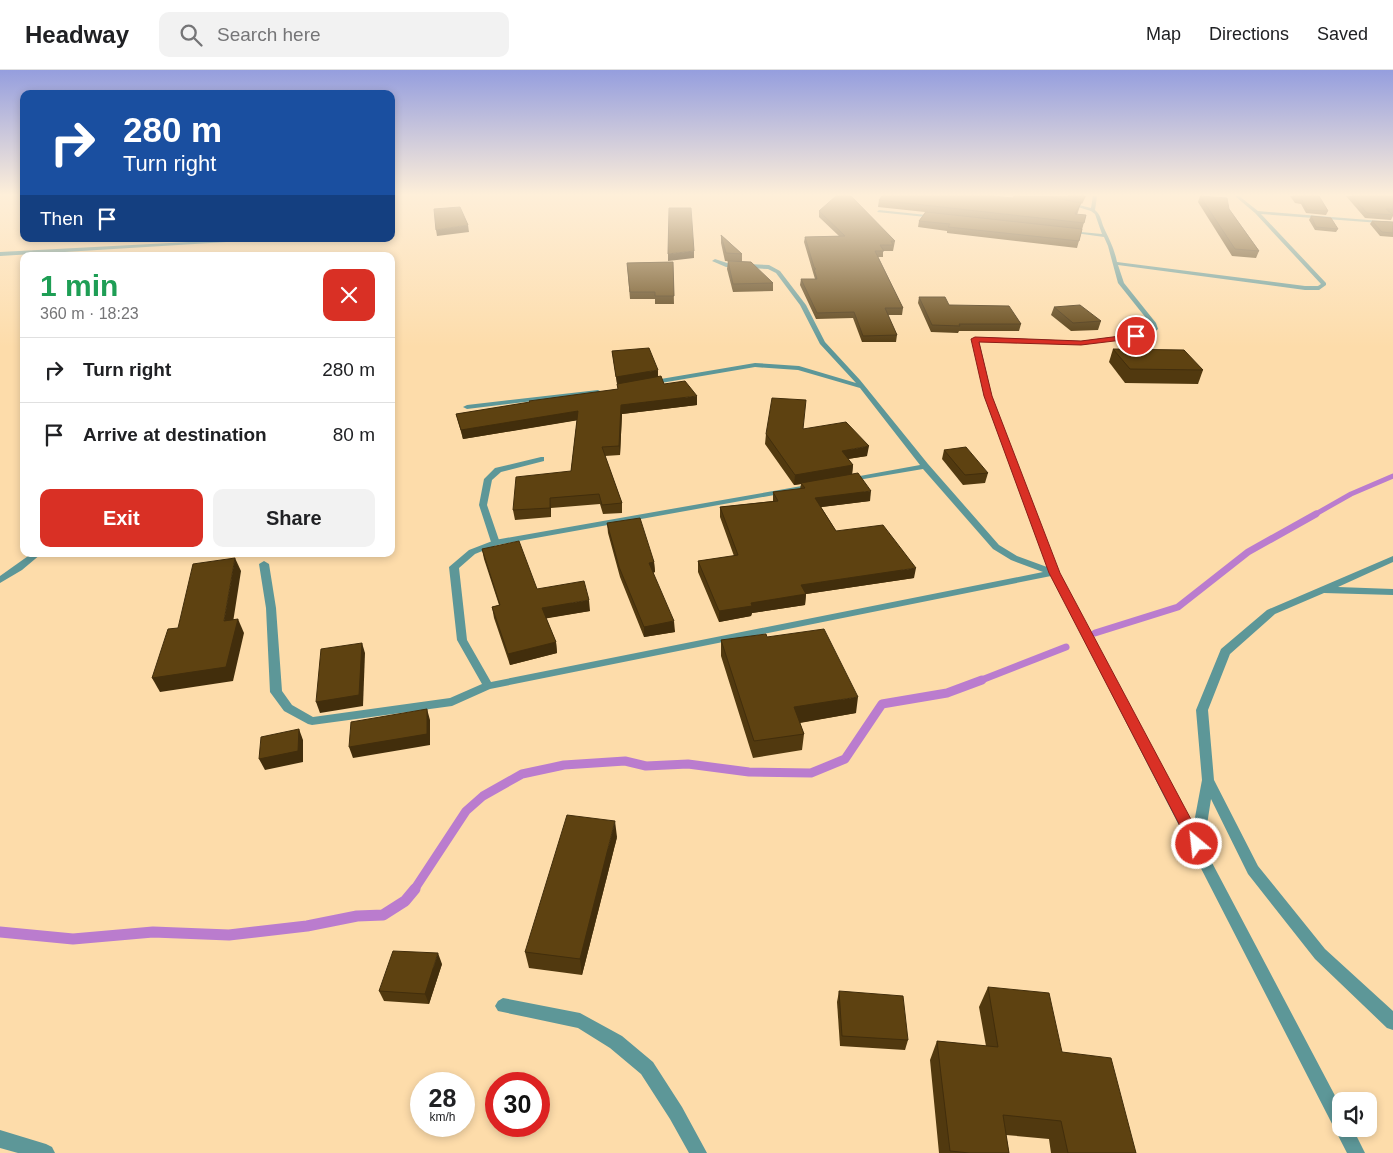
<!DOCTYPE html>
<html lang="en">
<head>
<meta charset="utf-8">
<style>
	body { margin:0; font-family:Helvetica,sans-serif; background:#f2f2f2; color:#202124; height:100vh; display:flex; flex-direction:column; font-size:19px; white-space:nowrap }
	* { box-sizing:border-box; margin:0 }
	p { font-size:16px; color:#757577 }
	.icon { flex:none; width:28px; height:28px; fill:none; stroke:currentColor; stroke-width:2; stroke-linecap:round; stroke-linejoin:round }
	.map { position:relative; flex:1; overflow:hidden }
	.sheet { position:absolute; left:20px; top:182px; width:375px; height:305px; display:flex; flex-direction:column; background:#fff; border-radius:10px; box-shadow:0 2px 8px #0003 }
	.sheet>* { flex:none }
	.top-card { position:absolute; left:20px; top:20px; width:375px; height:152px; border-radius:10px; box-shadow:0 2px 8px #0003; background:#1a4fa0; color:#fff; overflow:hidden }
	.buttons { position:absolute; left:1332px; top:1022px; display:grid; gap:10px }
	.buttons a { display:grid; place-items:center; width:45px; height:45px; border-radius:10px; background:#fff; box-shadow:0 2px 8px #0003; font-size:25px }
	.speed { position:absolute; left:410px; top:1002px; display:flex; gap:10px; font-size:25px; font-weight:700; text-align:center }
	.speed>* { display:grid; place-content:center; width:65px; height:65px; border-radius:50%; background:#fff; box-shadow:0 2px 8px #0003; line-height:1 }
	.speed small { font-size:12px; font-weight:400 }
	.speed .limit { border:8px solid #d22; background:#fff; color:#111 }
	.pin { position:absolute; display:grid; place-items:center; width:42px; height:42px; color:#fff; margin:-21px; border:2px solid #fff; border-radius:50%; box-shadow:0 1px 5px #0007 }
	.me { position:absolute; width:55px; margin:-28px; rotate:332deg; stroke-linejoin:round; filter:drop-shadow(0 0 4px #0008) }
	.turn { display:flex; align-items:center; gap:18px; height:105px; padding:0 20px; font-size:22px }
	.turn .icon { width:65px; height:65px; stroke-width:2.5 }
	.turn b { display:block; font-size:35px; line-height:42px }
	.then { display:flex; align-items:center; height:48px; padding:0 20px; background:#0003; gap:10px; font-size:19px }
	.round { display:grid; place-items:center; flex:none; width:52px; height:52px; border-radius:10px; background:#f2f2f2 }
	.headline { display:flex; align-items:center; justify-content:space-between; height:85px; padding:0 20px }
	h1 { font-size:30px; font-weight:700; line-height:38px; color:#1e9e55 }
	.cta { display:flex; gap:10px; margin-top:auto; padding:10px 20px }
	.cta a { flex:1; height:58px; border-radius:10px; background:#d93025; color:#fff; font-size:20px; font-weight:700; line-height:58px; text-align:center }
	.cta a+a { background:#f2f2f2; color:#202124 }
	ul { padding:0; list-style:none }
	li { display:flex; align-items:center; gap:15px; height:65px; padding:0 20px; border-top:1px solid #e0e0e0 }
	li div { flex:1 }
	li b { display:block; font-size:19px }
	li em { font-style:normal }
	header { display:flex; align-items:center; gap:30px; box-sizing:border-box; height:70px; padding:0 25px; background:#fff; border-bottom:1px solid #e0e0e0 }
	header strong { font-size:24px }
	nav { display:flex; gap:28px; margin-inline-start:auto; font-size:18px }
	.search { width:350px; height:45px; background:#f2f2f2; display:flex; align-items:center; gap:12px; box-sizing:border-box; padding:0 18px; border-radius:10px; color:#757577; font-size:19px }
	.map>svg:first-child { display:block }
</style>
</head>
<body>
<header>
<strong>Headway</strong>
<div class="search"><svg class="icon" aria-label="search" viewBox="0 0 24 24"><circle cx="10" cy="10" r="6"/><path d="M15 15l6 6"/></svg>Search here</div>
<nav><a>Map</a><a>Directions</a><a>Saved</a></nav>
</header>
<div class="map">
<svg width="1393" height="1083" viewBox="0 0 1393 1083">
	<rect width="100%" height="100%" fill="#fddcaa"/>
	<g fill="none" stroke-linecap="round" stroke-linejoin="round">
		<path stroke="#ba7cce" stroke-width="5" d="M 1314,445 L 1351,424 L 1393,406"/>
		<g stroke="#ba7cce" stroke-width="7">
			<path d="M 1095,563 L 1178,537 L 1248,482 L 1316,444"/>
			<path d="M 979,611 L 1066,577"/>
		</g>
		<path stroke="#ba7cce" stroke-width="9" d="M 414,820 L 466,741 L 483,726 L 522,704 L 564,695 L 625,691 L 646,696 L 688,694 L 749,702 L 811,703 L 845,689 L 882,634 L 947,623 L 982,610"/>
		<path stroke="#ba7cce" stroke-width="11" d="M 0,862 L 73,869 L 153,862 L 229,865 L 307,856 L 357,846 L 383,845 L 405,831 L 415,819"/>
		<g fill="#5d9798" fill-rule="evenodd">
			<path d="M 245,169 L 243,171 L 0,186 L 0,182 Z"/>
			<path d="M 541,387 L 544,387 L 544,391 L 501,402 L 492,410 L 487,435 L 500,473 L 498,475 L 492,475 L 479,435 L 484,409 L 495,398 Z"/>
			<path d="M 1393,486 L 1393,492 L 1338,517 L 1393,519 L 1393,525 L 1324,523 L 1275,544 L 1230,584 L 1208,640 L 1214,710 L 1258,796 L 1325,879 L 1393,941 L 1393,960 L 1387,958 L 1315,889 L 1248,804 L 1211,729 L 1204,774 L 1202,778 L 1197,780 L 1192,778 L 1190,774 L 1202,710 L 1196,640 L 1221,579 L 1267,540 Z"/>
			<path d="M 503,928 L 580,943 L 622,966 L 653,992 L 682,1037 L 707,1083 L 689,1083 L 670,1049 L 641,1004 L 610,978 L 578,958 L 498,941 L 495,936 L 498,931 Z"/>
		</g>
		<g fill="#5d9798" fill-rule="evenodd">
			<path d="M 1093,126 L 1097,126 L 1095,140 C 1101,145 1101,151 1104,158 C 1110,171 1114,178 1117,192 L 1305,216 L 1318,216 L 1321,214 L 1255,143 L 1235,126 L 1239,126 L 1258,141 L 1393,152 L 1393,154 L 1261,144 L 1326,213 L 1326,215 L 1319,220 L 1305,220 L 1118,195 L 1124,213 L 1156,253 L 1158,259 L 1152,264 L 1081,275 L 979,271 L 992,326 L 1059,503 L 1341,1037 L 1341,1059 L 1353,1059 L 1365,1083 L 1347,1083 L 1051,506 L 490,619 L 452,636 L 312,655 L 308,654 L 284,641 L 270,622 L 266,538 L 259,494 L 264,491 L 269,494 L 276,538 L 282,621 L 292,635 L 313,647 L 450,628 L 482,614 L 457,570 L 449,497 L 469,480 L 495,470 L 813,414 L 817,416 L 813,418 L 497,475 L 475,484 L 459,498 L 467,570 L 491,612 L 1043,502 L 1011,490 L 993,479 L 923,399 L 846,412 L 846,408 L 849,408 L 920,395 L 860,318 L 798,300 L 755,297 L 649,315 L 646,313 L 649,311 L 755,293 L 799,296 L 856,313 L 820,274 L 800,235 L 776,203 L 768,199 L 726,197 L 712,191 L 715,189 L 727,193 L 769,195 L 780,201 L 806,235 L 825,272 L 860,310 L 928,394 L 999,475 L 1017,486 L 1047,497 L 984,326 L 972,269 L 975,267 L 1081,271 L 1136,264 L 1148,262 L 1152,259 L 1150,253 L 1118,213 L 1108,176 L 1104,167 L 1068,162 L 1070,161 L 1102,164 L 1095,144 L 1091,141 L 1065,133 L 1067,132 L 1091,138 Z"/>
			<path d="M 879,140 L 936,146 L 938,147 L 936,148 L 877,142 Z"/>
			<path d="M 598,320 L 600,321 L 600,323 L 467,339 L 463,337 L 467,335 Z"/>
			<path d="M 31,484 L 41,484 L 22,500 L 0,513 L 0,506 Z"/>
		</g>
		<path fill="#5d9798" fill-rule="evenodd" d="M 0,1060 L 46,1074 L 52,1077 L 55,1083 L 18,1083 L 0,1078 Z"/>
	</g>
	<g fill="#51390f">
		<path d="M 1014,126 L 1086,126 L 1082,134 L 1081,133 L 1077,145 L 1086,145 L 1077,178 L 947,163 L 947,161 L 918,157 L 919,151 L 925,142 L 878,137 L 879,130 L 1013,128 Z"/>
		<path d="M 1200,126 L 1229,139 L 1259,181 L 1256,188 L 1232,186 L 1198,132 Z"/>
		<path d="M 1290,126 L 1319,126 L 1328,141 L 1326,145 L 1306,143 L 1301,134 L 1295,133 Z"/>
		<path d="M 1346,126 L 1393,126 L 1393,146 L 1391,150 L 1365,148 Z"/>
		<path d="M 819,141 L 895,171 L 893,181 L 883,181 L 883,187 L 878,187 L 903,238 L 902,245 L 888,245 L 897,265 L 896,272 L 862,272 L 853,248 L 816,249 L 800,215 L 801,209 L 815,209 L 804,172 L 805,167 L 839,166 L 819,147 Z"/>
		<path d="M 1311,146 L 1338,159 L 1336,162 L 1315,160 L 1309,150 Z"/>
		<path d="M 1372,151 L 1393,152 L 1393,167 L 1380,166 L 1370,154 Z"/>
		<path d="M 721,165 L 742,184 L 742,192 L 725,191 L 721,173 Z"/>
		<path d="M 728,191 L 773,213 L 773,221 L 733,222 L 727,199 Z"/>
		<path d="M 673,192 L 674,234 L 655,234 L 655,229 L 630,229 L 627,193 Z"/>
		<path d="M 919,227 L 949,235 L 1021,254 L 1019,261 L 959,261 L 958,263 L 931,262 L 918,233 Z"/>
		<path d="M 1054,237 L 1101,251 L 1098,260 L 1071,261 L 1051,245 Z"/>
		<path d="M 1113,279 L 1203,300 L 1198,314 L 1125,313 L 1109,292 Z"/>
		<path d="M 612,281 L 658,307 L 664,314 L 697,335 L 622,344 L 620,385 L 605,386 L 622,433 L 622,443 L 603,444 L 600,434 L 551,438 L 551,447 L 515,450 L 513,440 L 571,401 L 577,350 L 463,369 L 456,344 L 618,319 L 613,288 Z"/>
		<path d="M 803,359 L 867,386 L 848,389 L 853,395 L 852,404 L 870,431 L 821,437 L 836,461 L 914,508 L 806,524 L 805,535 L 752,543 L 751,546 L 719,552 L 698,502 L 698,491 L 734,486 L 720,447 L 720,437 L 773,431 L 773,422 L 800,419 L 801,414 L 794,415 L 765,374 L 766,364 Z"/>
		<path d="M 944,380 L 988,403 L 985,413 L 963,415 L 942,389 Z"/>
		<path d="M 607,453 L 654,492 L 655,502 L 653,503 L 675,562 L 644,567 L 620,507 L 608,463 Z"/>
		<path d="M 482,479 L 537,519 L 590,541 L 546,548 L 556,572 L 557,583 L 510,595 L 494,548 L 492,537 L 499,535 L 484,489 Z"/>
		<path d="M 767,567 L 856,643 L 800,653 L 804,664 L 802,680 L 753,688 L 721,586 L 721,570 Z"/>
		<path d="M 617,767 L 582,905 L 529,898 L 525,882 Z"/>
		<path d="M 442,894 L 429,934 L 384,931 L 379,921 Z"/>
		<path d="M 988,917 L 1062,982 L 1136,1083 L 1051,1083 L 1049,1069 L 1006,1065 L 1009,1083 L 939,1083 L 930,990 L 937,971 L 986,976 L 979,937 Z"/>
		<path d="M 839,921 L 908,970 L 905,980 L 840,976 L 837,932 Z"/>
	</g>
	<g fill="#422e0c">
		<path d="M 468,155 L 469,162 L 437,166 L 436,160 Z"/>
		<path d="M 694,181 L 694,188 L 668,191 L 668,184 Z"/>
		<path d="M 658,300 L 658,307 L 617,314 L 616,307 Z"/>
		<path d="M 697,326 L 697,335 L 622,344 L 620,385 L 619,376 L 621,335 Z"/>
		<path d="M 578,341 L 579,350 L 463,369 L 461,360 Z"/>
		<path d="M 869,376 L 867,386 L 841,390 L 842,381 Z"/>
		<path d="M 853,395 L 852,405 L 801,413 L 801,414 L 794,415 L 795,405 Z"/>
		<path d="M 871,421 L 870,431 L 814,438 L 815,428 Z"/>
		<path d="M 550,428 L 551,438 L 551,447 L 550,438 Z"/>
		<path d="M 235,488 L 241,501 L 231,565 L 224,551 Z"/>
		<path d="M 654,492 L 655,502 L 649,503 L 649,493 Z"/>
		<path d="M 916,498 L 914,508 L 806,524 L 805,535 L 752,543 L 751,546 L 719,552 L 719,541 L 751,533 L 801,515 Z"/>
		<path d="M 589,530 L 590,541 L 543,549 L 542,538 Z"/>
		<path d="M 238,549 L 244,563 L 233,611 L 160,622 L 152,608 Z"/>
		<path d="M 674,551 L 675,562 L 644,567 L 644,557 Z"/>
		<path d="M 556,572 L 557,583 L 510,595 L 508,584 Z"/>
		<path d="M 362,573 L 365,583 L 363,636 L 320,643 L 316,632 Z"/>
		<path d="M 858,627 L 856,643 L 792,654 L 794,637 Z"/>
		<path d="M 427,639 L 430,650 L 430,675 L 353,688 L 349,677 Z"/>
		<path d="M 299,659 L 303,670 L 303,692 L 265,700 L 259,689 Z"/>
		<path d="M 615,751 L 617,767 L 582,905 L 580,889 Z"/>
		<path d="M 438,883 L 442,894 L 429,934 L 425,924 Z"/>
	</g>
	<g fill="#5e4211" stroke="#422e0c">
		<path d="M 836,126 L 851,126 L 895,171 L 891,171 L 893,175 L 880,175 L 884,181 L 875,181 L 903,238 L 885,238 L 897,265 L 863,266 L 854,242 L 817,243 L 801,209 L 817,209 L 814,199 L 816,199 L 814,197 L 805,167 L 845,166 L 819,141 Z"/>
		<path d="M 882,126 L 993,126 L 1013,128 L 1014,126 L 1050,127 L 1081,133 L 1075,144 L 1086,145 L 1084,153 L 879,130 Z"/>
		<path d="M 1068,126 L 1085,126 L 1083,129 Z"/>
		<path d="M 1200,126 L 1227,128 L 1229,139 L 1259,181 L 1235,179 Z"/>
		<path d="M 1293,126 L 1319,126 L 1328,141 L 1307,140 L 1302,130 L 1296,130 Z"/>
		<path d="M 1352,126 L 1393,126 L 1393,139 L 1386,139 L 1393,145 L 1367,143 Z"/>
		<path d="M 460,137 L 468,155 L 436,160 L 434,139 Z"/>
		<path d="M 669,138 L 691,138 L 694,181 L 668,184 Z"/>
		<path d="M 926,142 L 1082,159 L 1079,171 L 948,157 L 950,154 L 919,151 Z"/>
		<path d="M 1311,146 L 1331,148 L 1338,159 L 1316,157 Z"/>
		<path d="M 1372,151 L 1393,152 L 1393,163 L 1382,162 Z"/>
		<path d="M 721,165 L 742,184 L 726,183 Z"/>
		<path d="M 728,191 L 751,192 L 773,213 L 733,214 Z"/>
		<path d="M 673,192 L 674,226 L 655,226 L 655,222 L 630,222 L 627,193 Z"/>
		<path d="M 919,227 L 945,227 L 949,235 L 1009,236 L 1021,254 L 959,254 L 960,256 L 932,255 Z"/>
		<path d="M 1080,235 L 1101,251 L 1073,253 L 1054,237 Z"/>
		<path d="M 649,278 L 658,300 L 616,307 L 612,281 Z"/>
		<path d="M 1113,279 L 1184,280 L 1203,300 L 1130,299 Z"/>
		<path d="M 661,306 L 664,314 L 685,311 L 697,326 L 621,335 L 619,376 L 602,377 L 622,433 L 602,435 L 599,424 L 550,428 L 550,438 L 513,440 L 516,407 L 571,401 L 578,341 L 461,360 L 456,344 L 530,332 L 529,331 L 618,319 L 617,314 Z"/>
		<path d="M 772,328 L 806,330 L 803,359 L 846,352 L 869,376 L 842,381 L 853,395 L 795,405 L 766,364 Z"/>
		<path d="M 966,377 L 988,403 L 965,405 L 944,380 Z"/>
		<path d="M 858,403 L 871,421 L 815,428 L 836,461 L 883,455 L 916,498 L 801,515 L 806,524 L 751,533 L 752,536 L 719,541 L 698,491 L 738,485 L 720,437 L 778,431 L 773,422 L 805,418 L 801,413 Z"/>
		<path d="M 640,448 L 654,492 L 649,493 L 674,551 L 644,557 L 619,497 L 607,453 Z"/>
		<path d="M 519,471 L 537,519 L 584,511 L 589,530 L 542,538 L 556,572 L 508,584 L 492,537 L 500,535 L 482,479 Z"/>
		<path d="M 235,488 L 224,551 L 238,549 L 226,597 L 152,608 L 168,559 L 178,558 L 193,494 Z"/>
		<path d="M 824,559 L 858,627 L 794,637 L 804,664 L 754,671 L 721,570 L 766,564 L 767,567 Z"/>
		<path d="M 362,573 L 359,625 L 316,632 L 321,579 Z"/>
		<path d="M 427,639 L 427,664 L 349,677 L 351,652 Z"/>
		<path d="M 299,659 L 298,681 L 259,689 L 261,667 Z"/>
		<path d="M 567,745 L 615,751 L 580,889 L 525,882 Z"/>
		<path d="M 393,881 L 438,883 L 425,924 L 379,921 Z"/>
		<path d="M 988,917 L 1049,923 L 1062,982 L 1111,988 L 1136,1083 L 1068,1083 L 1061,1051 L 1003,1045 L 1009,1083 L 969,1083 L 950,1081 L 937,971 L 998,977 Z"/>
		<path d="M 839,921 L 903,926 L 908,970 L 842,966 Z"/>
	</g>
	<linearGradient id="sky" x2="0" y2="1"><stop stop-color="#959ede"/><stop offset="0.45" stop-color="#feefd9"/><stop offset="1" stop-color="#feefd9" stop-opacity="0"/></linearGradient>
	<rect width="1393" height="277" fill="url(#sky)"/>
	<path fill="#d93025" stroke="#8d1f18" d="M 1136,264 L 1139,264 L 1139,268 L 1081,275 L 979,272 L 992,326 L 1060,503 L 1202,770 L 1204,774 L 1202,779 L 1197,781 L 1192,779 L 1049,503 L 984,326 L 971,269 L 975,267 L 1081,271 Z"/>
</svg>
<div class="buttons">
<a><svg class="icon" aria-label="sound" viewBox="0 0 24 24"><path d="M4 9h4l5-4v14l-5-4H4zM17 9q2 3 0 6"/></svg></a>
</div>
<div class="speed"><div>28<small>km/h</small></div><div class="limit">30</div></div>
<div class="pin" style="left:1136px;top:266px;background:#d93025"><svg class="icon" aria-label="arrive" viewBox="0 0 24 24"><path d="M6 21V4h12l-3 4 3 4H6"/></svg></div>
<svg class="me" style="left:1197px;top:774px" viewBox="-20 -20 40 40"><circle r="17" fill="#d93025" stroke="#fff" stroke-width="3"/><path d="M0-11L8 9 0 5-8 9z" fill="#fff"/></svg>
<div class="top-card">
<div class="turn"><svg class="icon" aria-label="right" viewBox="0 0 24 24"><path d="M7 20v-9h11M14 6l5 5-5 5"/></svg><div><b>280 m</b>Turn right</div></div>
<div class="then">Then<svg class="icon" aria-label="arrive" viewBox="0 0 24 24"><path d="M6 21V4h12l-3 4 3 4H6"/></svg></div>
</div>
<section class="sheet">
<div class="headline"><div><h1>1 min</h1><p>360 m · 18:23</p></div><a class="round" style="background:#d93025;color:#fff"><svg class="icon" aria-label="close" viewBox="0 0 24 24"><path d="M6 6l12 12M18 6L6 18"/></svg></a></div>
<ul>
<li><svg class="icon" aria-label="right" viewBox="0 0 24 24"><path d="M7 20v-9h11M14 6l5 5-5 5"/></svg><div><b>Turn right</b></div><em>280 m</em></li>
<li><svg class="icon" aria-label="arrive" viewBox="0 0 24 24"><path d="M6 21V4h12l-3 4 3 4H6"/></svg><div><b>Arrive at destination</b></div><em>80 m</em></li>
</ul>
<div class="cta"><a>Exit</a><a>Share</a></div>
</section>
</div>
</body>
</html>
